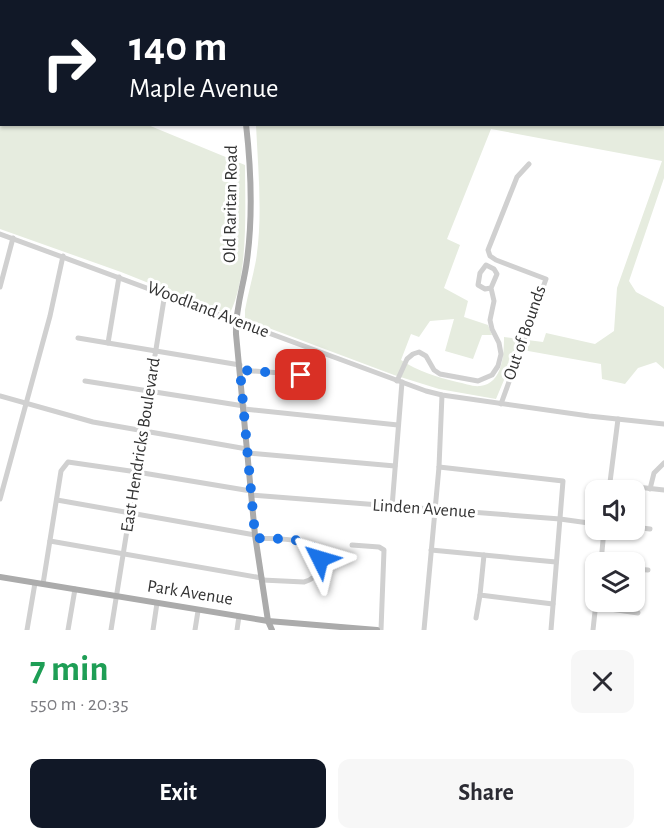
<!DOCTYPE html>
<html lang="en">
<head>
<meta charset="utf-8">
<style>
	body { margin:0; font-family:"Alegreya Sans",sans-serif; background:#f7f7f7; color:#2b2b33; height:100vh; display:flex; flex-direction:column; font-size:22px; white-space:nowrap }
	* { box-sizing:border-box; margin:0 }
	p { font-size:20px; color:#7c7c81 }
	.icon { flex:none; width:33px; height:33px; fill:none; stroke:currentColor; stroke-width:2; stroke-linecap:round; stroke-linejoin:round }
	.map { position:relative; height:630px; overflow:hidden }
	.drawer { display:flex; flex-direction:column; background:#fff; flex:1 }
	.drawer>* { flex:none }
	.hud { position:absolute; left:0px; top:0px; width:664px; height:126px; box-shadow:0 2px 4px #0004; background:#111827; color:#fff; overflow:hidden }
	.controls { position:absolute; left:585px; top:480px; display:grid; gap:12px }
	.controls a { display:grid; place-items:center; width:60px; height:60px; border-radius:12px; background:#fff; box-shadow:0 2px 4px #0004; font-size:30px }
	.pin { position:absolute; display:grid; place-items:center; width:51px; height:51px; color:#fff; margin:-26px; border-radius:12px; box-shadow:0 3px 9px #0006 }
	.me { position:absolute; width:66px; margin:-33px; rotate:310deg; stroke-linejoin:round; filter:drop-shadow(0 0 4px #0008) }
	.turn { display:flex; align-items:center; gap:21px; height:126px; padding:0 30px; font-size:27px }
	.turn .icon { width:78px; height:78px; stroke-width:2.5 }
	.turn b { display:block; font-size:42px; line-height:51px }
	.round { display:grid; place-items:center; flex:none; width:63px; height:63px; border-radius:12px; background:#f7f7f7 }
	.overview { display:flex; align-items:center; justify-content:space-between; height:102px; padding:0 30px }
	h1 { font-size:36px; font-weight:600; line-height:45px; color:#1e9e55 }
	.button { display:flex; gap:12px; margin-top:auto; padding:12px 30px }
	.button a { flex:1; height:69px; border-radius:12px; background:#111827; color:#fff; font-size:24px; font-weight:600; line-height:69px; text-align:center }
	.button a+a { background:#f7f7f7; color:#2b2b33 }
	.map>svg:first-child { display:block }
</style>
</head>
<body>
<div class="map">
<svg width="664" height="630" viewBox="0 0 664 630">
	<rect width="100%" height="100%" fill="#fff"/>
	<g fill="#e6ecdf" fill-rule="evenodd">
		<path d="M 362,0 L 664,0 L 664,178 L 629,281 L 636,292 L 664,307 L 664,369 L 656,362 L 638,368 L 625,384 L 602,379 L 601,364 L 517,349 L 496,399 L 439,389 L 394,375 L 245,319 L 245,310 C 248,293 253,277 256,260 C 263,216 258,169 256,125 L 663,124 L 663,2 L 361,1 ZM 491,129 L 662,161 L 617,288 L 614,331 L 595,344 L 546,333 L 543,342 L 504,337 C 504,353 503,384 480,386 C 473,387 464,383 457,382 C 436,377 418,371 401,360 L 411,334 L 419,337 L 430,321 L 454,319 L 445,351 L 473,359 L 482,335 L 492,335 L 488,325 L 464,317 L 468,301 L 444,288 L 460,245 L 447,239 Z"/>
		<path d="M 0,80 L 1,80 L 2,124 L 148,125 L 245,165 C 245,208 249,277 229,315 L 121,272 L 0,229 Z"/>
	</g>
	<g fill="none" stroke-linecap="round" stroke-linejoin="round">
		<g stroke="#d0d0d0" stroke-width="5">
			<path d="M 211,0 L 211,2"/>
			<path d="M 73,2 L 77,0"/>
			<path d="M 0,31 L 2,31"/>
			<path d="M 0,65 L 2,67"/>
			<path d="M 0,234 L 426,391 L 442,395 L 589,416 L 664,424"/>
			<path d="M 0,287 L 13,238"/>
			<path d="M 78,338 L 240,365"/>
			<path d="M 108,343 L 119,277"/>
			<path d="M 240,370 L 321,376"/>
			<path d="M 85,381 L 244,406"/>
			<path d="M 397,381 L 407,359 L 413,354 L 419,352 L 426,356 L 434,370 L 440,374 L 478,381 L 492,375 L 498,366 L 501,354 L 499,343 L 492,329 L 490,320 L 494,301 L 491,288 L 497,274 L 494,269 L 486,265 L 480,273 L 478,285 L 485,289 L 491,288"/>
			<path d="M 0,396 L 93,422 L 247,449"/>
			<path d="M 501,404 L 546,279 L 496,260 L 490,256 L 488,250 L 517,177 L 529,164"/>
			<path d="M 244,409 L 398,425"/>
			<path d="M 248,453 L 395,466"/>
			<path d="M 439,467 L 563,481 L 551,630"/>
			<path d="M 610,484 L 664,490"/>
			<path d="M 650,489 L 654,473 L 664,463"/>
			<path d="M 609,490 L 618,419"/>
			<path d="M 251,495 L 560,519 L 596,524"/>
			<path d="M 0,499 L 50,316 L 63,256"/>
			<path d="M 57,500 L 255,535"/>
			<path d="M 392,507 L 402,382"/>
			<path d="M 634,527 L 650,529"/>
			<path d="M 256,538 C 275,540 327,534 320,567 C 317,576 312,580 304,582 L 262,580"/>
			<path d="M 50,541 L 262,578"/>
			<path d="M 352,545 L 379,547 L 384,550 L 381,630"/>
			<path d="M 431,550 L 556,562"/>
			<path d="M 484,555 L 480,595 L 553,604"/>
			<path d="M 601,562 L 604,530"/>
			<path d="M 634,569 L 648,570"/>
			<path d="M 43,584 L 61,471 L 68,462 L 137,472 L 251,491"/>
			<path d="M 596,607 L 638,613"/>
			<path d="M 476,618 L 480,595"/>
			<path d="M 27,630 L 35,583"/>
			<path d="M 68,630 L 75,589"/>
			<path d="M 111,630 L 165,293"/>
			<path d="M 153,630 L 157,603"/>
			<path d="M 195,630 L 198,611"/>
			<path d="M 237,630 L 239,616"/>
			<path d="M 424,630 L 439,467 L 442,395"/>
			<path d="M 593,630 L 596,602"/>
		</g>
		<g stroke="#ababab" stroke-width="6">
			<path d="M 358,2 L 359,0"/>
			<path d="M 246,124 C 251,168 253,216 247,260 C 244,285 235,308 236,334 L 255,535 L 268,621 L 272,630"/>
			<path d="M 0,577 L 268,621 L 377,630"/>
		</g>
	</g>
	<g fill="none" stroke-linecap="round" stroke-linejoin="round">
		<path stroke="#1a73e8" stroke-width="10" stroke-dasharray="0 18" d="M 301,375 L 240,370 L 255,535 L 256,538 C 276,540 314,534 320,559"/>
	</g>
	<g text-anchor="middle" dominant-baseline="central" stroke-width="6" stroke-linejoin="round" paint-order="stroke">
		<g font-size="18" fill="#333" stroke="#fff">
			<text transform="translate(231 204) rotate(-89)">Old Raritan Road</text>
			<text transform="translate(208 310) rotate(21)">Woodland Avenue</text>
			<text transform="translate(525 333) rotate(-71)">Out of Bounds</text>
			<text transform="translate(141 445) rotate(-81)">East Hendricks Boulevard</text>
			<text transform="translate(424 509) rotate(4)">Linden Avenue</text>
			<text transform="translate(190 593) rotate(9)">Park Avenue</text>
		</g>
	</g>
</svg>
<div class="controls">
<a><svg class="icon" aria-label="sound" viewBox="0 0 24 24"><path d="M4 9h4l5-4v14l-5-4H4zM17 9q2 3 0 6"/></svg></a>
<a><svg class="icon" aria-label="layers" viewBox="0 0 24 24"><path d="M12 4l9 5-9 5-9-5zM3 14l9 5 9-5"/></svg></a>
</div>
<div class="pin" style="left:301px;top:375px;background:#d93025"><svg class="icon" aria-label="arrive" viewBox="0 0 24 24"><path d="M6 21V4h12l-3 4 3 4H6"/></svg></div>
<svg class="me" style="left:320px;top:559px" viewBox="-20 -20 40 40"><path d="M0-17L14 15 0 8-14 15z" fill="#1a73e8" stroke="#fff" stroke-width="4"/></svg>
<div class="hud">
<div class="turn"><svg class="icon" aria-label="right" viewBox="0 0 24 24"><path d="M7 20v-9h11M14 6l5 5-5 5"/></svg><div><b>140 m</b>Maple Avenue</div></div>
</div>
</div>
<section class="drawer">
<div class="overview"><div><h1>7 min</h1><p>550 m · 20:35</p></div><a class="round"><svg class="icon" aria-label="close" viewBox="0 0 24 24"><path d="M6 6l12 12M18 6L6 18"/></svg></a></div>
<div class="button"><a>Exit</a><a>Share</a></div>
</section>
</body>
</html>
